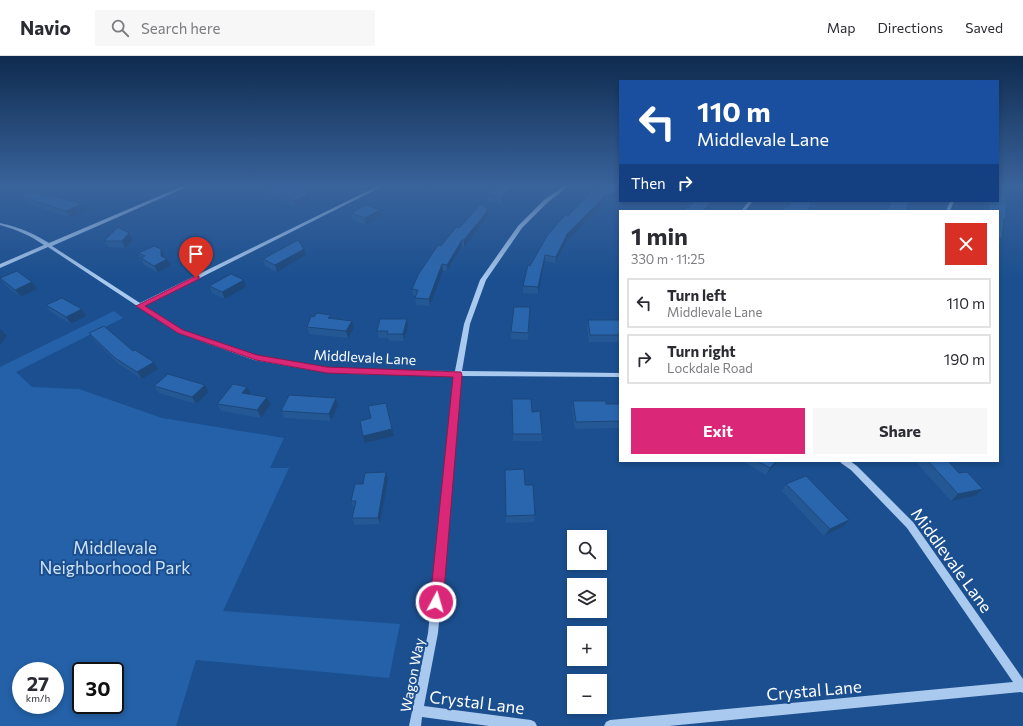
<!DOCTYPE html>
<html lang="en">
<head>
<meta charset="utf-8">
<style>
	body { margin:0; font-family:Commissioner,sans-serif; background:#f7f7f7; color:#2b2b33; height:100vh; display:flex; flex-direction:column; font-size:15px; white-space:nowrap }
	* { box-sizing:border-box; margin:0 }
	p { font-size:13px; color:#7c7c81 }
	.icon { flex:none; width:22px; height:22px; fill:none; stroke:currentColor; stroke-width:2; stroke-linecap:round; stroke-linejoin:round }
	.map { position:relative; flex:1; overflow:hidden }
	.side { position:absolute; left:619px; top:154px; width:380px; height:252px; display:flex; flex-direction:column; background:#fff; border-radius:0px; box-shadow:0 2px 6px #0003 }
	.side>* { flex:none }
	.top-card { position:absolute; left:619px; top:24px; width:380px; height:122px; border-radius:0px; box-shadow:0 2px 6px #0003; background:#1a4fa0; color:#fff; overflow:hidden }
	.fabs { position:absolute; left:567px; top:474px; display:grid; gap:8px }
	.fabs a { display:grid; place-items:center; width:40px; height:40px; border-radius:0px; background:#fff; box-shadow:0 2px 6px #0003; font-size:20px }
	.speed { position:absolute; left:12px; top:606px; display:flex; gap:8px; font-size:20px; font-weight:700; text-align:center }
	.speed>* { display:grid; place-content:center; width:52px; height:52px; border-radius:50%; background:#fff; box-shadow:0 2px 6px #0003; line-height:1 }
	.speed small { font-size:10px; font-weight:400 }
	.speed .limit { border:2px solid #111; border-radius:6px; background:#fff; color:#111 }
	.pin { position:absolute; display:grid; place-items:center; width:34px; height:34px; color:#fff; margin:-41px -17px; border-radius:50% 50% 50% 0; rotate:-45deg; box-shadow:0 0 4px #0007 }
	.pin .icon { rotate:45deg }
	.me { position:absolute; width:44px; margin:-22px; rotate:6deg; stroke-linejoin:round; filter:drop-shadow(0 0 3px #0008) }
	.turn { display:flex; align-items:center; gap:14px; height:84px; padding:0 12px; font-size:18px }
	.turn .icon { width:52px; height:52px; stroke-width:2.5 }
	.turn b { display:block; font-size:28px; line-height:34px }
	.then { display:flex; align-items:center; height:38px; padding:0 12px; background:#0003; gap:8px; font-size:15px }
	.round { display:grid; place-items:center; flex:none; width:42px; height:42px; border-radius:0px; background:#f7f7f7 }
	.head { display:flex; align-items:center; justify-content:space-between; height:68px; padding:0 12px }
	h1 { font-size:24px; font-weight:700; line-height:30px }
	.action { display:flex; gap:8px; margin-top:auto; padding:8px 12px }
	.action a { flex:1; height:46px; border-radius:0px; background:#db2777; color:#fff; font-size:16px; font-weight:700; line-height:46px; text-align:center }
	.action a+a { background:#f7f7f7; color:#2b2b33 }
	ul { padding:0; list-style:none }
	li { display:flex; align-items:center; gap:12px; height:50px; margin:0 8px 6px; padding:0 4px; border:2px solid #e1e1e2; border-radius:0px }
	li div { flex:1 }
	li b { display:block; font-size:15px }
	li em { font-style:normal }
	header { display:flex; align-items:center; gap:24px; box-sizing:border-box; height:56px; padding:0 20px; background:#fff; border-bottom:1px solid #e1e1e2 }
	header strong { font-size:19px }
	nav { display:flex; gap:22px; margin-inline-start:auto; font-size:14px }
	.search { width:280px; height:36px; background:#f7f7f7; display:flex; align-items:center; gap:10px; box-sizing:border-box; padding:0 14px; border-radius:0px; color:#7c7c81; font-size:15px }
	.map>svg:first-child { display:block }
</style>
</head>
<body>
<header>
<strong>Navio</strong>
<div class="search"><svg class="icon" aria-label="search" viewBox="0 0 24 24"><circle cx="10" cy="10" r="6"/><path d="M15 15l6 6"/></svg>Search here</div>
<nav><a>Map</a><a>Directions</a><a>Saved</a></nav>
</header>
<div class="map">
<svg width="1023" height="670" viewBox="0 0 1023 670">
	<rect width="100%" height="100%" fill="#1b4f8f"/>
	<path fill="#2461a8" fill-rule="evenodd" d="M 114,255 L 123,262 L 16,316 L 32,331 L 79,333 L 162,362 L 284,382 L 270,412 L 289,412 L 223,555 L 400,568 L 389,622 L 196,604 L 176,670 L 0,670 L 0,311 ZM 21,615 L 55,615 L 55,649 L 21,649 ZM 81,615 L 115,615 L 115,649 L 81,649 Z"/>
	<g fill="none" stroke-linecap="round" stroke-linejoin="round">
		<g fill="#a9c9ee" fill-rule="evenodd">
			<path d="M 183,130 L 189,130 L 52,190 L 140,247 L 378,130 L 383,130 L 144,250 L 182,275 L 257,300 L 316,311 L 350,314 L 455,315 L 464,268 L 480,224 L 518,170 L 544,144 L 564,130 L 569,130 L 548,146 L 522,172 L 486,224 L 470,268 L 462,315 L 620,317 L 620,321 L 461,320 L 438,577 L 424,650 L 531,664 L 535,666 L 537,670 L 489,670 L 422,661 L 421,670 L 409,670 L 428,577 L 455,319 L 350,318 L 316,315 L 254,304 L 178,277 L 48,191 L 0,212 L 0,208 L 44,189 C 29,179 18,174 0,169 L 0,167 C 21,172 31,176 49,187 Z"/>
			<path d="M 749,145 L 753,145 L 745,155 L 741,155 Z"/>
			<path d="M 950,145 L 954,145 L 950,155 L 946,155 Z"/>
			<path d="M 840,405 L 850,405 L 857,410 L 913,466 L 1023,623 L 1023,637 L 1021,636 L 669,670 L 604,670 L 606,666 L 610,664 L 1013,626 L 907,472 L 851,414 L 841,407 Z"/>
		</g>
	</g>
	<g fill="#245895">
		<path d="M 253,130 L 294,130 L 312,143 L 296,151 Z"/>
		<path d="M 417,130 L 444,130 L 432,136 L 418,131 Z"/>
		<path d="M 620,130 L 620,137 L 608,145 L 606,144 L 567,185 L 555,207 L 545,205 L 538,238 L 523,237 L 523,230 L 530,210 L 568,160 Z"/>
		<path d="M 512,136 L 502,148 L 488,145 L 488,139 Z"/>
		<path d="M 23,141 L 85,154 L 70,161 L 27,148 Z"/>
		<path d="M 792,145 L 819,145 L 815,152 L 810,151 L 808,155 L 782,155 L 788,151 Z"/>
		<path d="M 984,145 L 998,145 L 1006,163 L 1004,166 L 1002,183 L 998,189 L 998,155 L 984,155 Z"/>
		<path d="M 380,154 L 381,160 L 366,169 L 352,164 L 351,157 Z"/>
		<path d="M 488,160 L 464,191 L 462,190 L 447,215 L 443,215 L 430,250 L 416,249 L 415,242 L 415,240 L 413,240 L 412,233 L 441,190 L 459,172 Z"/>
		<path d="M 129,177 L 133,184 L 125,192 L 108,191 L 104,185 Z"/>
		<path d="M 138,197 L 164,200 L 164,202 L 171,210 L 158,216 L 144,209 Z"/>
		<path d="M 306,199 L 277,216 L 265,210 L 263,203 Z"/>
		<path d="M 0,222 L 32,226 L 37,233 L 21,241 L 5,229 Z"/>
		<path d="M 244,224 L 246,231 L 225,243 L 212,237 L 209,230 Z"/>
		<path d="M 46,249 L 82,253 L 86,260 L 71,268 L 51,256 Z"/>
		<path d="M 530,251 L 528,284 L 511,283 L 511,276 Z"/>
		<path d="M 332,263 L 354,272 L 348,282 L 309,278 L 307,271 Z"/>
		<path d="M 588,264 L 620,264 L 620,284 L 618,284 L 618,286 L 589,286 L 587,271 Z"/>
		<path d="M 408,270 L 404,285 L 389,285 L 388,282 L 379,282 L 377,275 Z"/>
		<path d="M 89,277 L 133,295 L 158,313 L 142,323 L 120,309 L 94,284 Z"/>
		<path d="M 205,329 L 209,336 L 196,348 L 159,337 L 154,330 Z"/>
		<path d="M 250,338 L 267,341 L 271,348 L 261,362 L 221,355 L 217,348 Z"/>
		<path d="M 512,343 L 532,356 L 542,378 L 542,385 L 513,385 Z"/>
		<path d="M 573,345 L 606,348 L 620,348 L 620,372 L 575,373 L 572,352 Z"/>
		<path d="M 338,350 L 331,365 L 284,362 L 281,355 Z"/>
		<path d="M 742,405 L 777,405 L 766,419 Z"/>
		<path d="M 915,405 L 948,405 L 959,417 L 983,433 L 975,440 L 951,445 Z"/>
		<path d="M 505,414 L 525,429 L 535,459 L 534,466 L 506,467 Z"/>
		<path d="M 388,423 L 380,468 L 355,469 L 352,462 L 355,452 L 354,452 L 351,445 L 363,428 Z"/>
		<path d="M 786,428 L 844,470 L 824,480 L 782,435 Z"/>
	</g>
	<g fill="#1d4779">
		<path d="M 432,130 L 444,130 L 432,136 Z"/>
		<path d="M 512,130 L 512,136 L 502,148 L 501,142 Z"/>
		<path d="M 620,132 L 620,137 L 608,145 L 609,139 Z"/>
		<path d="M 310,137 L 312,143 L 296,151 L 294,145 Z"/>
		<path d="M 607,138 L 606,144 L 567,185 L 555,207 L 556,201 L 567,178 Z"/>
		<path d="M 712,145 L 715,145 L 707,155 L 703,155 Z"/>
		<path d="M 82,148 L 85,154 L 70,161 L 66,155 Z"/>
		<path d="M 380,154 L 381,160 L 366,169 L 365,162 Z"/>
		<path d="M 488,154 L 488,160 L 464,191 L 464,184 Z"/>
		<path d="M 129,177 L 133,184 L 125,192 L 122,185 Z"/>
		<path d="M 462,184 L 462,190 L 447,215 L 447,209 Z"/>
		<path d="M 161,193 L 164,200 L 164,205 L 167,203 L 171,210 L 158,216 L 154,210 L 161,200 Z"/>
		<path d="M 304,193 L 306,199 L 277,216 L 275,209 Z"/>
		<path d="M 545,199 L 545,205 L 538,238 L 538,231 Z"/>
		<path d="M 442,208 L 443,215 L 430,250 L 429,243 Z"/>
		<path d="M 244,224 L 246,231 L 225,243 L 222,236 Z"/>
		<path d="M 32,226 L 37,233 L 21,241 L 15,234 Z"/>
		<path d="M 82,253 L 86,260 L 71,268 L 66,261 Z"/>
		<path d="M 407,263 L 408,270 L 404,285 L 403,278 Z"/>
		<path d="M 352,265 L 354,272 L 348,282 L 346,275 Z"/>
		<path d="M 1,273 L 7,280 L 0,289 L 0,275 Z"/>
		<path d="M 154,306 L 158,313 L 142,323 L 137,316 Z"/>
		<path d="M 205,329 L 209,336 L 196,348 L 192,341 Z"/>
		<path d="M 247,331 L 251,338 L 246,344 L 242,337 Z"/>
		<path d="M 267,341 L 271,348 L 261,362 L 257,354 Z"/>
		<path d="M 336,342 L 338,350 L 331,365 L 329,358 Z"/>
		<path d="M 392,373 L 394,380 L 365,387 L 363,380 Z"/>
		<path d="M 776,405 L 777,405 L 776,407 L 766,419 L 770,412 Z"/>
		<path d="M 386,416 L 388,423 L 380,468 L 378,462 Z"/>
		<path d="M 983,433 L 975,440 L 951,445 L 958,438 Z"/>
		<path d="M 849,464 L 844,470 L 824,480 L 830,473 Z"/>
	</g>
	<g fill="#2a66ad" stroke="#1d4779">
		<path d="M 264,130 L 294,130 L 310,137 L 294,145 Z"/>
		<path d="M 497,130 L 512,130 L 501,142 L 488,139 Z"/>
		<path d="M 602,130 L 620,130 L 620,132 L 609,139 L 607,138 L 567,178 L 556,201 L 545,199 L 538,231 L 523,230 L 528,209 L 530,210 L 547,180 L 565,159 L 568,160 L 590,137 Z"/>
		<path d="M 998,130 L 1004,130 L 1006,144 L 1006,163 L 1004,163 L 1002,183 L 998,182 L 998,155 L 988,155 L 988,145 L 998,145 Z"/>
		<path d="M 24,135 L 51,139 L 82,148 L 66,155 L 23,141 Z"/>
		<path d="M 695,145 L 712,145 L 703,155 L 683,155 L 686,151 L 689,152 Z"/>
		<path d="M 792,145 L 812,145 L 808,155 L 782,155 L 785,150 L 788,151 Z"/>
		<path d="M 891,145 L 909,145 L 906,155 L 887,155 Z"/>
		<path d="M 481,148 L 488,154 L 464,184 L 462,184 L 447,209 L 442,208 L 429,243 L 415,242 L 418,234 L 412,233 L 418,219 L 438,189 L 441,190 L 456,171 L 459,172 Z"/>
		<path d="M 366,149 L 380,154 L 365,162 L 351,157 Z"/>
		<path d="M 118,171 L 129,177 L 122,185 L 104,185 Z"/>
		<path d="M 298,184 L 304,193 L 275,209 L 263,203 Z"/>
		<path d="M 154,190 L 161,193 L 161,200 L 167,203 L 154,210 L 141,202 L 145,200 L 138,197 Z"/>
		<path d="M 17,215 L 32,226 L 15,234 L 0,222 Z"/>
		<path d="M 231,218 L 244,224 L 222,236 L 209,230 Z"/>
		<path d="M 62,242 L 82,253 L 66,261 L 46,249 Z"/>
		<path d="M 514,251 L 530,251 L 528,277 L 511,276 Z"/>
		<path d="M 317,257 L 331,259 L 328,262 L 352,265 L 346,275 L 307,271 L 311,260 L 314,261 Z"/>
		<path d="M 380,263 L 407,263 L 403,278 L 387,278 L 388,275 L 377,275 Z"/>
		<path d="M 588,264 L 620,264 L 620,277 L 619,277 L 619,279 L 590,279 Z"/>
		<path d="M 104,270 L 133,295 L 135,294 L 154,306 L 137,316 L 115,302 L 89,277 Z"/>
		<path d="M 168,318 L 205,329 L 192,341 L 154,330 Z"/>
		<path d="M 233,328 L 247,331 L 242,337 L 267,341 L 257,354 L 217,348 Z"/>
		<path d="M 289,339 L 336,342 L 329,358 L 281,355 Z"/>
		<path d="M 512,343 L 531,343 L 532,356 L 540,355 L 542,378 L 513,378 Z"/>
		<path d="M 573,345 L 606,345 L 606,348 L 620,348 L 620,365 L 576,366 Z"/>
		<path d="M 386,347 L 392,373 L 363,380 L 360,365 L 371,362 L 368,350 Z"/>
		<path d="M 757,405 L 776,405 L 770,412 Z"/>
		<path d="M 928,405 L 948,405 L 959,417 L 967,416 L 983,433 L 958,438 Z"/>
		<path d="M 524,413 L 525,429 L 533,429 L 535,459 L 506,460 L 505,414 Z"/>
		<path d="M 386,416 L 378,462 L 352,462 L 356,445 L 351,445 L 355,428 L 363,428 L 365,417 Z"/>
		<path d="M 806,420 L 849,464 L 830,473 L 786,428 Z"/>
	</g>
	<linearGradient id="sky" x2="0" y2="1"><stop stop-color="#0f2b4f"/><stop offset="0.58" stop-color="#39639b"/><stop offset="1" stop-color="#39639b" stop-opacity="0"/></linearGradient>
	<rect width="1023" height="224" fill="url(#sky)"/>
	<path fill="#db2777" stroke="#8e194d" d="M 196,220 L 199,220 L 199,223 L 145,250 L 183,274 L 257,299 L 327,311 L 461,316 L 462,319 L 443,546 L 441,550 L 436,552 L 432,550 L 430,546 L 453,321 L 327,317 L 256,304 L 178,277 L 136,250 Z"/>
	<g text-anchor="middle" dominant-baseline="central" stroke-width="4" stroke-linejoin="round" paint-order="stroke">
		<g font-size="14" fill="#fff" stroke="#1b4f8f">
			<text transform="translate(365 301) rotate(3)">Middlevale Lane</text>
			<text transform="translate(412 619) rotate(-79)">Wagon Way</text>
		</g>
		<g font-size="17" fill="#cfe3fa" stroke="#1b4f8f">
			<text x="115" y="491">Middlevale<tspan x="115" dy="20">Neighborhood Park</tspan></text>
		</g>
		<g font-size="17" fill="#fff" stroke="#1b4f8f">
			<text transform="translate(952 504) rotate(54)">Middlevale Lane</text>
			<text transform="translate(814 634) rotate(-5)">Crystal Lane</text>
			<text transform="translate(477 646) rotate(7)">Crystal Lane</text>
		</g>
	</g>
</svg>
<div class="fabs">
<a><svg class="icon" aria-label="search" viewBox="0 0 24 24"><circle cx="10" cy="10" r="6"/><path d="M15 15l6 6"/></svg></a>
<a><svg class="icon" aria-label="layers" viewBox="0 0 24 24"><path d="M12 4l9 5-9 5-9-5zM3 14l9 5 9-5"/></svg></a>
<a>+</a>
<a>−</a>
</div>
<div class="speed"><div>27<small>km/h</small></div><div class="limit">30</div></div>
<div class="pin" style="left:196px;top:222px;background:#d93025"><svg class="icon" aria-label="arrive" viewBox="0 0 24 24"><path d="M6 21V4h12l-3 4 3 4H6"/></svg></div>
<svg class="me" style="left:436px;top:546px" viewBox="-20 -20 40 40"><circle r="17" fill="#db2777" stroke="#fff" stroke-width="3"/><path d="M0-11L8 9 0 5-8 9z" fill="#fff"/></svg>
<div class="top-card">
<div class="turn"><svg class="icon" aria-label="left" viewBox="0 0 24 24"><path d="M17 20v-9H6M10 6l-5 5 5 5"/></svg><div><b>110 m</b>Middlevale Lane</div></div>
<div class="then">Then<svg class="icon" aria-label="right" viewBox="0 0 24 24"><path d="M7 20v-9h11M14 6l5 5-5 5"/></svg></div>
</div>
<section class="side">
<div class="head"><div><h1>1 min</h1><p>330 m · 11:25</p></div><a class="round" style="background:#d93025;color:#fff"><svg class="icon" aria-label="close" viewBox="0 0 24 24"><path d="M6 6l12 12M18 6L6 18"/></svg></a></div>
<ul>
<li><svg class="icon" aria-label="left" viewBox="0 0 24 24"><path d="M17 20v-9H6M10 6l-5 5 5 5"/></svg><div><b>Turn left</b><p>Middlevale Lane</p></div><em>110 m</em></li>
<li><svg class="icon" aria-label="right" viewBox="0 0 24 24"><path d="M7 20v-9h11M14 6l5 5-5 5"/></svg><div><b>Turn right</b><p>Lockdale Road</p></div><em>190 m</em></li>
</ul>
<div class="action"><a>Exit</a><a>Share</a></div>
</section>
</div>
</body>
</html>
